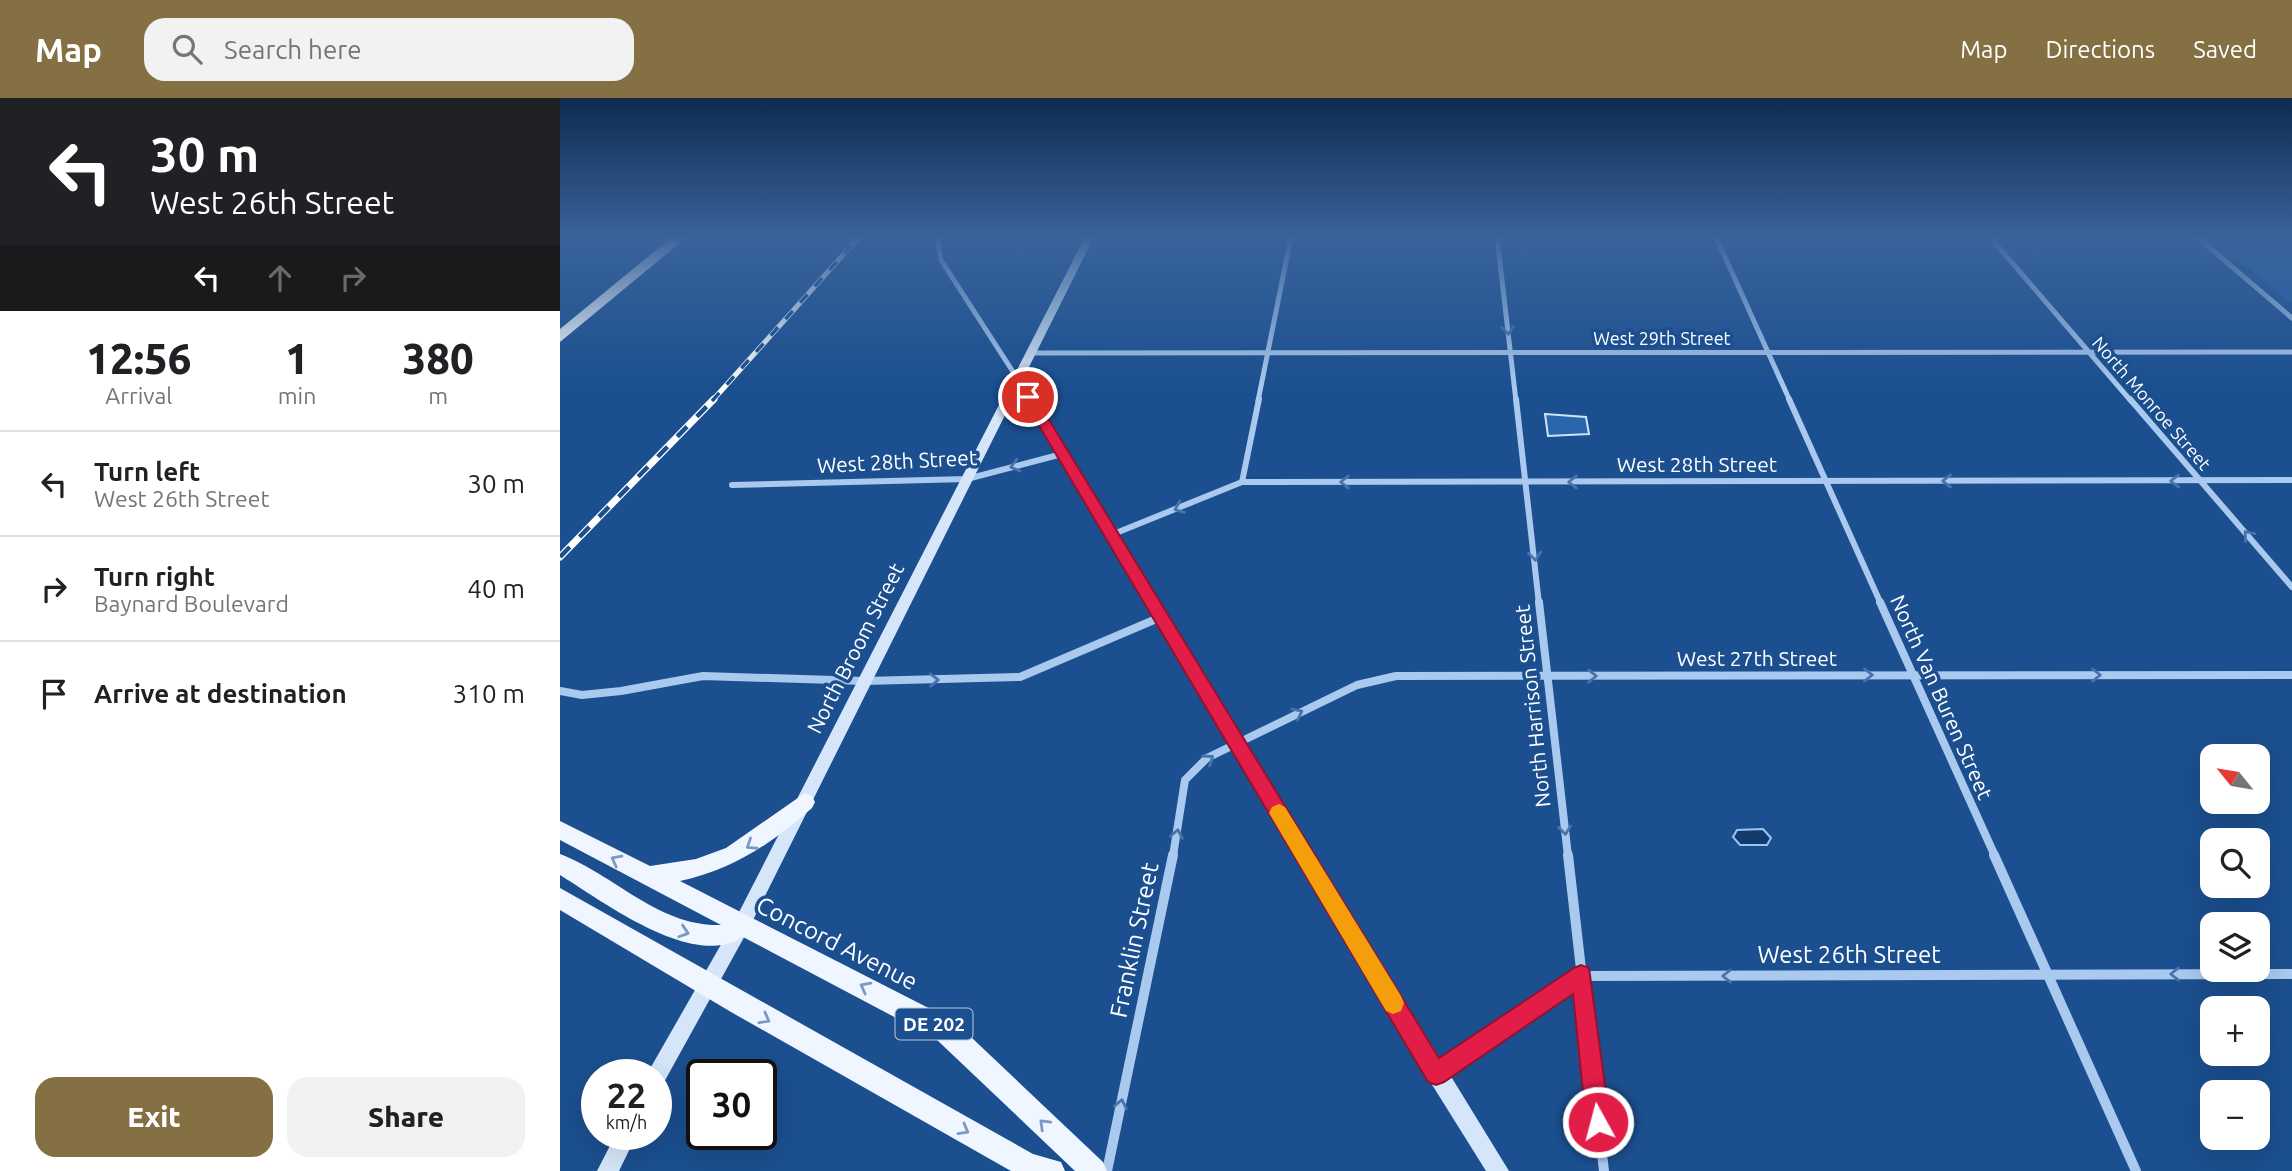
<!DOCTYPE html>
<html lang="en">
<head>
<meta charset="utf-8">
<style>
	body { margin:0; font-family:Ubuntu,sans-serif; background:#f2f2f2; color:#202124; height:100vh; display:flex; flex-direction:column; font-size:26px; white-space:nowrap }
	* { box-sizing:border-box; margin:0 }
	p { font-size:23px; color:#757577 }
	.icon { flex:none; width:38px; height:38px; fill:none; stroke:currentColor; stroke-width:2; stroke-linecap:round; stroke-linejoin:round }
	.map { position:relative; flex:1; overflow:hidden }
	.drawer { display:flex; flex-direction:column; background:#fff; width:560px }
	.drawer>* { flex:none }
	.guide { background:#202124; color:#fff; overflow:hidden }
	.needle { width:46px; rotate:300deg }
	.fabs { position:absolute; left:1640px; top:646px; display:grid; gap:14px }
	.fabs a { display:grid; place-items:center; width:70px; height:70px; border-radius:14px; background:#fff; box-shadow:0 7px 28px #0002; font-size:35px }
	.speed { position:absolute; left:21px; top:961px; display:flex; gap:14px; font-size:35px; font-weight:700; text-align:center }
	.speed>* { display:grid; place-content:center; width:91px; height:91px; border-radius:50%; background:#fff; box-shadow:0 7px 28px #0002; line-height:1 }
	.speed small { font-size:18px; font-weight:400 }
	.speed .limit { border:4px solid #111; border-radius:10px; background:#fff; color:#111 }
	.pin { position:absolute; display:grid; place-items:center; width:60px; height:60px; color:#fff; margin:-30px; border:4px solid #fff; border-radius:50%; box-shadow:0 2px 7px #0007 }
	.me { position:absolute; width:77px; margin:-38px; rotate:353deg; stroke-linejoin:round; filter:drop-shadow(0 0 5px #0008) }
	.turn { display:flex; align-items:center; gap:24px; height:147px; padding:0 35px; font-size:32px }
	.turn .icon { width:91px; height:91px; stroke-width:2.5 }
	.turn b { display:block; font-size:49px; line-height:60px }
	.lanes { display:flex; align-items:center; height:66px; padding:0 35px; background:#0003; justify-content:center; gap:35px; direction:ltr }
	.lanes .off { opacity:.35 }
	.eta { display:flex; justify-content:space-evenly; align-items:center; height:119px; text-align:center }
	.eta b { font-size:42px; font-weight:800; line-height:49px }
	.button { display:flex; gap:14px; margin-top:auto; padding:14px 35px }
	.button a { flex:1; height:80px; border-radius:21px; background:#847042; color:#fff; font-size:28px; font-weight:800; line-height:80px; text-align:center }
	.button a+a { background:#f2f2f2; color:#202124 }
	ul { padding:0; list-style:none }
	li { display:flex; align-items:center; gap:21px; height:105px; padding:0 35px; border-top:2px solid #e0e0e0 }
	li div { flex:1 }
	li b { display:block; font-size:26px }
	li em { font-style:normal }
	header { display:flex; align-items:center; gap:42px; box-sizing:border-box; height:98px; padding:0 35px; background:#847042; color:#fff }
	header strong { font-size:33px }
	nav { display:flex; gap:38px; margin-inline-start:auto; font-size:24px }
	.search { width:490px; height:63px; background:#f2f2f2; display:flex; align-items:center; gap:18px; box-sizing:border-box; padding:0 24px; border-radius:21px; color:#757577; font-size:26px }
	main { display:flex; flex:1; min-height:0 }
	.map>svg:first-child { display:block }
</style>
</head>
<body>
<header>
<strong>Map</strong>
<div class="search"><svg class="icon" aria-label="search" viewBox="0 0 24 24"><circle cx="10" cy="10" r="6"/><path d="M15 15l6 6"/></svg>Search here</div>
<nav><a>Map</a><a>Directions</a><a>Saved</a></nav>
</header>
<main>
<section class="drawer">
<div class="guide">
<div class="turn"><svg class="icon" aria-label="left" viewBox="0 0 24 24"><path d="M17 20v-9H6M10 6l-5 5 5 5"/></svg><div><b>30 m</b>West 26th Street</div></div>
<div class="lanes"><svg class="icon" aria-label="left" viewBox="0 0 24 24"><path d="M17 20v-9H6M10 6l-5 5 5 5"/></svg><svg class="icon off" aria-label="ahead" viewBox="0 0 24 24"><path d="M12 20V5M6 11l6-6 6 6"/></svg><svg class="icon off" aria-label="right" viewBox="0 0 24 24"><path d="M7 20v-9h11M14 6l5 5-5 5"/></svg></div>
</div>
<div class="eta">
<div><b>12:56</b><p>Arrival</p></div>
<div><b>1</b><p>min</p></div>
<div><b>380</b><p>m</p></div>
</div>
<ul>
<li><svg class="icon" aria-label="left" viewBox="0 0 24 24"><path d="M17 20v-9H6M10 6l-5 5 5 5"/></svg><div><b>Turn left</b><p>West 26th Street</p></div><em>30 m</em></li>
<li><svg class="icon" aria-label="right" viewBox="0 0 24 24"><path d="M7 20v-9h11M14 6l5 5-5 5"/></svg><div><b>Turn right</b><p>Baynard Boulevard</p></div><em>40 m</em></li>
<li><svg class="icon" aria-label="arrive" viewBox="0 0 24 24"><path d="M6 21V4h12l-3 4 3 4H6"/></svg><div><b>Arrive at destination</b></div><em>310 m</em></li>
</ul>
<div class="button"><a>Exit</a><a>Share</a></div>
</section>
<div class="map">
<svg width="1732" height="1073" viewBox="0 0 1732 1073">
	<rect width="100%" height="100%" fill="#1b4f8f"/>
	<path fill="#2461a8" d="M 1652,139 L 1732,141 L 1732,203 L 1728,203 Z"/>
	<path fill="#123a6d" stroke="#9cc4f0" stroke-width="2" d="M 1203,731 L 1211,740 L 1207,747 L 1180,747 L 1173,739 L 1177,732 Z"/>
	<path fill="#2a66ad" stroke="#cfe3fa" stroke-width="2" d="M 985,316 L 1026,319 L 1029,336 L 988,338 Z"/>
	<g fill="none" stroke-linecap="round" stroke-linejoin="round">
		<g stroke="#a9c9ee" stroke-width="5">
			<path d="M 377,139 L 381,162 L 457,280"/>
			<path d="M 937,139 L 956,303"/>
			<path d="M 1156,139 L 1230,303"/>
			<path d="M 1430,139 L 1571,303"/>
			<path d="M 1637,139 L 1732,220"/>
			<path d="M 471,255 L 1732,254"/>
			<path d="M 698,303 L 731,139"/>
		</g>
		<g stroke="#a9c9ee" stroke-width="6">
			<path d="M 956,301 L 979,506"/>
			<path d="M 1229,301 L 1321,506"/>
			<path d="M 1570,301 L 1732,489"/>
			<path d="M 682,384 L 699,301"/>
			<path d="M 172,387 L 407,381 L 502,356"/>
			<path d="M 551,437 L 682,384 L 1732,382"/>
		</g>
		<g stroke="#a9c9ee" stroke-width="8">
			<path d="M 979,504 L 1008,758"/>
			<path d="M 1320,504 L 1435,758"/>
			<path d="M 0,593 L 22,597 L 61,593 L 143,578 L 305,583 L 460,579 L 601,519"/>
			<path d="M 613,758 L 625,682 L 647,660 L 797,587 L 836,578 L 1732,577"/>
		</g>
		<g stroke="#a9c9ee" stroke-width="10">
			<path d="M 1008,757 L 1044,1073"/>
			<path d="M 1434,757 L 1576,1073"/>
			<path d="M 880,973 L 1021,878 L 1732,876"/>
			<path d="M 547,1073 L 613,757"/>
		</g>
		<g fill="#d6e6fa" fill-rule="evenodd">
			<path d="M 525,139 L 534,139 L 463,281 L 949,1073 L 926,1073 L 846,945 L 458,291 L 187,834 L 103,986 L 96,989 L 96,976 L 87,976 L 175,822 Z"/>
			<path d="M 56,1036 L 77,1036 L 59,1073 L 37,1073 Z"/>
		</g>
		<g fill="#f0f6ff" fill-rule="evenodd">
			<path d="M 245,695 L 252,698 L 255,704 L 252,710 C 212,745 173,772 120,783 L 394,923 L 543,1064 L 547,1073 L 515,1073 L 376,941 L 183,839 C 133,872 44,804 0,777 L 0,756 C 55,777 99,829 161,827 L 0,742 L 0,723 L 90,768 L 136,761 L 166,750 Z"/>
			<path d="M 0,790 L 473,1056 L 501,1064 L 505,1073 L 451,1073 L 171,914 L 0,812 Z"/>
		</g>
		<path fill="#fff" fill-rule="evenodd" d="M 112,139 L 127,139 L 0,244 L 0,231 Z"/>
		<g stroke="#fff" stroke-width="5">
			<path id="rail-far1" d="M 152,303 L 299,139"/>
		</g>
		<g stroke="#fff" stroke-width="7">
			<path id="rail" d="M 0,459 L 154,301"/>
		</g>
		<use href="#rail-far1" stroke="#1b4f8f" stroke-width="3.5" stroke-dasharray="11" stroke-linecap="butt"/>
		<use href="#rail" stroke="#1b4f8f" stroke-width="4.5" stroke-dasharray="14" stroke-linecap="butt"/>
	</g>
	<defs><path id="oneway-chevron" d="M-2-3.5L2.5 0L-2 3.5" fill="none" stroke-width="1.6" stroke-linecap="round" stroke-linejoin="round" transform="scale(1.75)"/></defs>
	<g stroke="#4674ac">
		<use href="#oneway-chevron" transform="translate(948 232) rotate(84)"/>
		<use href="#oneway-chevron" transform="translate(455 368) rotate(165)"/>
		<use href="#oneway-chevron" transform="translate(1387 383) rotate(180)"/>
		<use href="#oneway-chevron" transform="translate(1615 383) rotate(180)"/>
		<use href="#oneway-chevron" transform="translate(785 384) rotate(180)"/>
		<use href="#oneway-chevron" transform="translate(1013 384) rotate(180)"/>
		<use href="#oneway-chevron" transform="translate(619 410) rotate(158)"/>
		<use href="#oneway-chevron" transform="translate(1688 437) rotate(-131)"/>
		<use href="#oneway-chevron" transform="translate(975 458) rotate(84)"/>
		<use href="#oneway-chevron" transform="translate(1308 577)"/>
		<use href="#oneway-chevron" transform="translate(1536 577)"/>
		<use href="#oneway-chevron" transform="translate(1032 578)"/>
		<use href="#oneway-chevron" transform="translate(374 582) rotate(-1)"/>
		<use href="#oneway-chevron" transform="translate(738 615) rotate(-26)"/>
		<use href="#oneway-chevron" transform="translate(649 661) rotate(-35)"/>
		<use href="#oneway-chevron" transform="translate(1005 732) rotate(84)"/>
		<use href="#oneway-chevron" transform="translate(617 736) rotate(-79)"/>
		<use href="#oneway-chevron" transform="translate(1615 876) rotate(180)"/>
		<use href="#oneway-chevron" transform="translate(1167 878) rotate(180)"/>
		<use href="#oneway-chevron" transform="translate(561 1006) rotate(-78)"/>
	</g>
	<g stroke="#7b9ac1">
		<use href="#oneway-chevron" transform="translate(191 747) rotate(147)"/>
		<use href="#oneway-chevron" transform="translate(56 762) rotate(-152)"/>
		<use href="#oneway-chevron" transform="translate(124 834) rotate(18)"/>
		<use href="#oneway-chevron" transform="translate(305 889) rotate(-152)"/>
		<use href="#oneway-chevron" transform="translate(205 921) rotate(29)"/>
		<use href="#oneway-chevron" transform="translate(484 1026) rotate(-136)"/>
		<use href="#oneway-chevron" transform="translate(404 1032) rotate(29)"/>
	</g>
	<linearGradient id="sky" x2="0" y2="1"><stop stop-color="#0f2b4f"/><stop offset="0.48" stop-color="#39639b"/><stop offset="1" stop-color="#39639b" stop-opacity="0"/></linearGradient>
	<rect width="1732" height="290" fill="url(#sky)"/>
	<path fill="#e11d48" stroke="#92132f" stroke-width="2" d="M 464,297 L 475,299 L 879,960 L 1014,870 L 1021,867 L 1029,870 L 1050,1024 L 1046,1033 L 1038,1036 L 1030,1033 L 1026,1024 L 1013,896 L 884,984 L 876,987 L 868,984 L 462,299 Z"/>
	<path fill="#f59e0b" d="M 719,706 L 725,709 L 841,898 L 844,905 L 841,913 L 833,916 L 826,913 L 712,720 L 709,715 L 712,709 Z"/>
	<g text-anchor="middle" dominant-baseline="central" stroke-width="7" stroke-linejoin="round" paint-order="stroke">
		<g font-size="18" fill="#fff" stroke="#1b4f8f">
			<text x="1102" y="240">West 29th Street</text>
			<text transform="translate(1592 305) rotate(49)">North Monroe Street</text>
		</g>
		<rect fill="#1b4f8f" stroke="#bbcadd" stroke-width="2" x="335.5" y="910.5" width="77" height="31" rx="5"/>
		<g font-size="19" font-weight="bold" fill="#fff">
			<text x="374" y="926">DE 202</text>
		</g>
		<g font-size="21" fill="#fff" stroke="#1b4f8f">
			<text transform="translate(337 363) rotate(-3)">West 28th Street</text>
			<text x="1137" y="366">West 28th Street</text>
			<text transform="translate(295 550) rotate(-63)">North Broom Street</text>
			<text x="1197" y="560">West 27th Street</text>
			<text transform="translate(1382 599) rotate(66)">North Van Buren Street</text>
			<text transform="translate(972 608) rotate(-96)">North Harrison Street</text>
		</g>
		<g font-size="24" fill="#fff" stroke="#1b4f8f">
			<text transform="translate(574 842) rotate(-78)">Franklin Street</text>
			<text transform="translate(277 845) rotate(27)">Concord Avenue</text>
			<text x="1289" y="856">West 26th Street</text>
		</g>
	</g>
</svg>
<div class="fabs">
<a><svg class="needle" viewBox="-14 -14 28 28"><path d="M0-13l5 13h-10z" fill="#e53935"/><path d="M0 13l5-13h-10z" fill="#757577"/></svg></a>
<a><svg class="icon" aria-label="search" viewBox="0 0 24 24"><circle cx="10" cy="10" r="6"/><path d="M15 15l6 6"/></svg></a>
<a><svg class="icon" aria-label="layers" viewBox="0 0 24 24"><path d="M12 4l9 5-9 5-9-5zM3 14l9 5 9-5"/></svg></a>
<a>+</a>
<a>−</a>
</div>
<div class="speed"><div>22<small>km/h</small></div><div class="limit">30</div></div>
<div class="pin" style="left:468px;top:299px;background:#d93025"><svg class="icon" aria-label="arrive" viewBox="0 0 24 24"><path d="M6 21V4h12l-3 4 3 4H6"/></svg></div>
<svg class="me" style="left:1038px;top:1024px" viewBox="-20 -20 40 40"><circle r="17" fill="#e11d48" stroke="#fff" stroke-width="3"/><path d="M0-11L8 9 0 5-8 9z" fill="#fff"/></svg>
</div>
</main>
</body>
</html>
